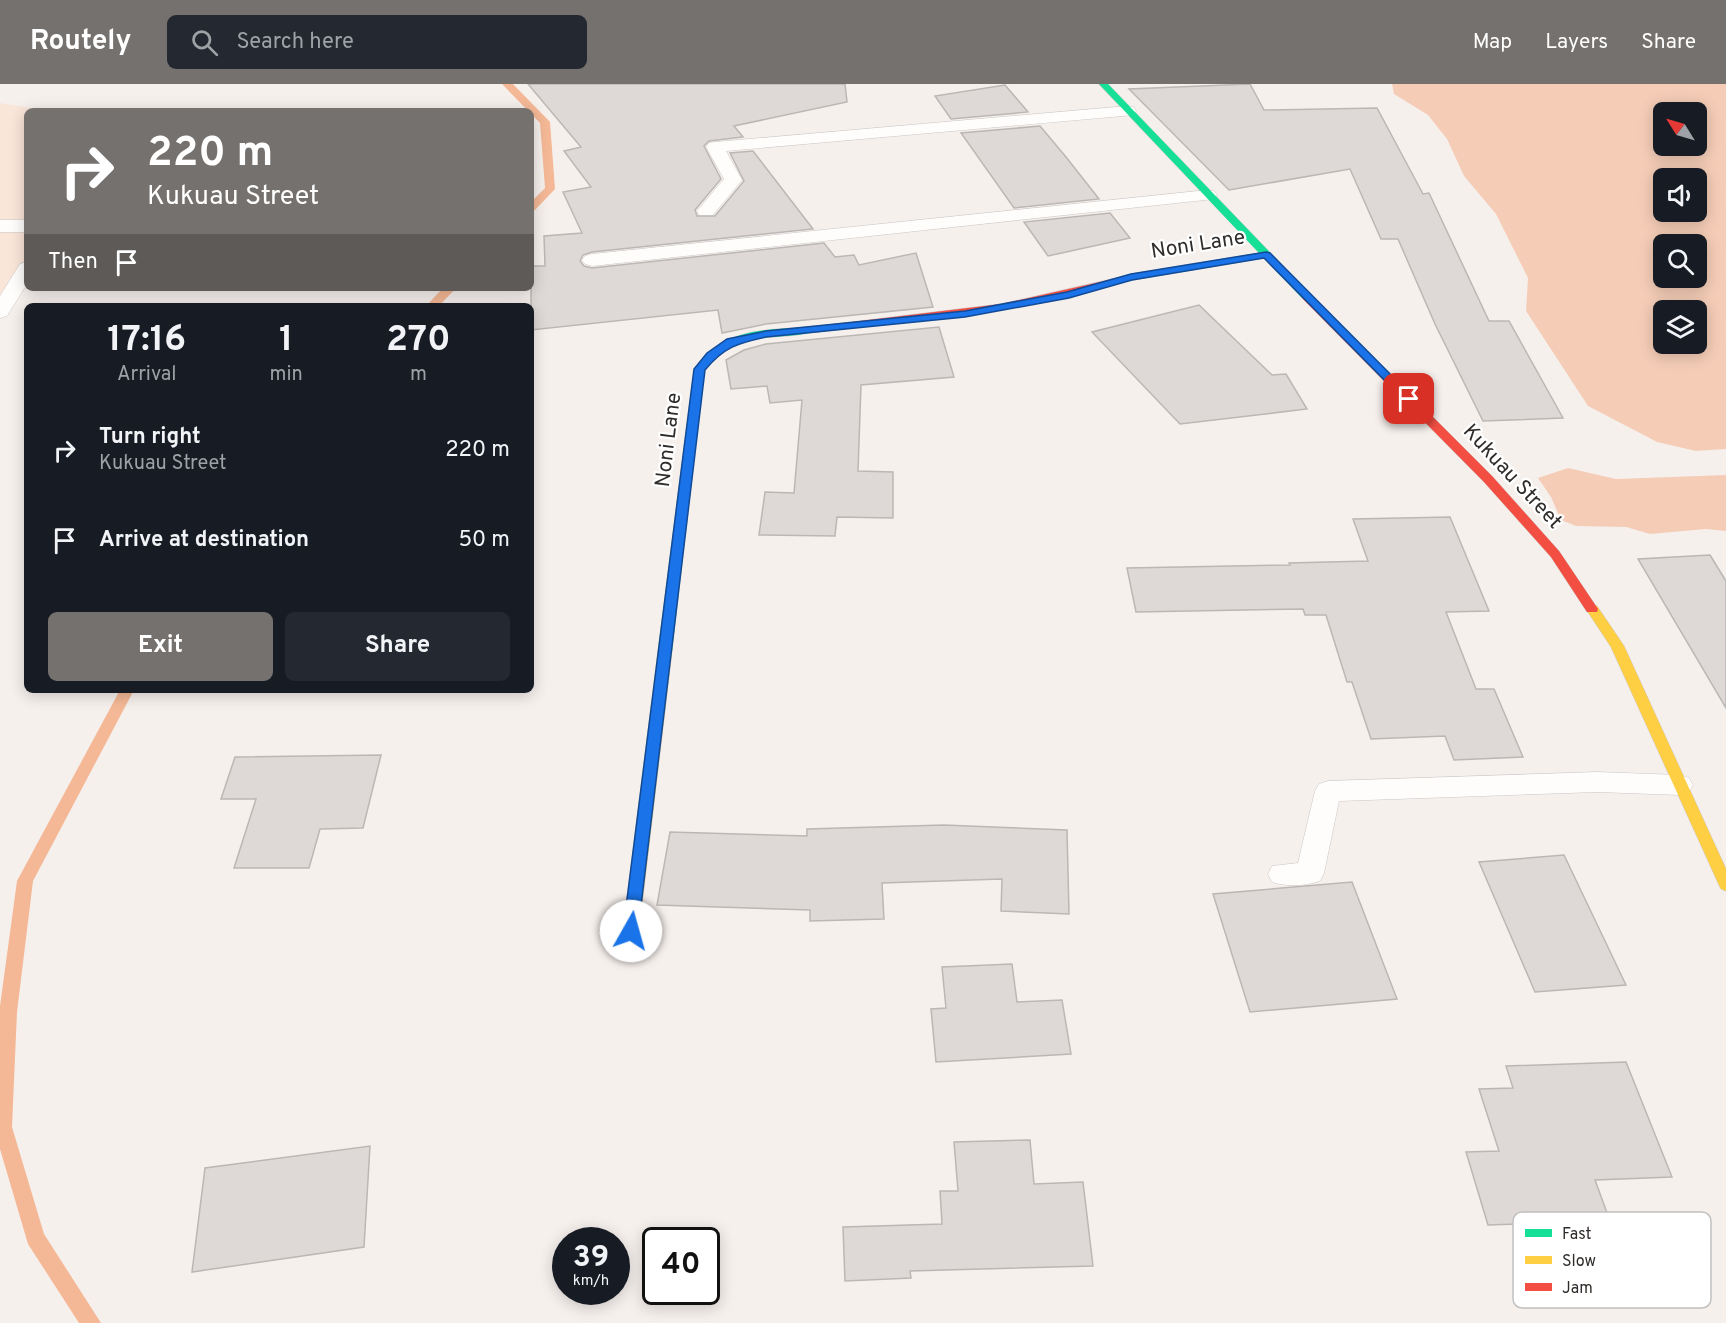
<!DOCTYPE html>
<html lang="en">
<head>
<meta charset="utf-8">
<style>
	body { margin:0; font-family:Overpass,sans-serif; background:#242831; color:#f1f3f6; height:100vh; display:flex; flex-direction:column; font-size:22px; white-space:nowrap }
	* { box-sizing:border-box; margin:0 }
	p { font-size:20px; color:#9ea1a6 }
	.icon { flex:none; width:33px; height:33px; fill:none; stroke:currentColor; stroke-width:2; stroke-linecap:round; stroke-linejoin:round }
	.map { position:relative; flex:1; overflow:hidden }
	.drawer { position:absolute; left:24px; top:219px; width:510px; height:390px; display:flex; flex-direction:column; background:#171b24; border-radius:9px; box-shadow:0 3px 15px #0003 }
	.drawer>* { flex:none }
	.top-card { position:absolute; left:24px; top:24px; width:510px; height:183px; border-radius:9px; box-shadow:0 3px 15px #0003; background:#75716e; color:#fff; overflow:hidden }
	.needle { width:39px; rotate:307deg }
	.controls { position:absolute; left:1653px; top:18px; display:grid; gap:12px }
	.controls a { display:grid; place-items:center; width:54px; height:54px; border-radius:9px; background:#171b24; box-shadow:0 3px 15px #0003; font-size:30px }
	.speed { position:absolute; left:552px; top:1143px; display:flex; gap:12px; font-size:30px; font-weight:700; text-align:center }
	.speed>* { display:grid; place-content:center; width:78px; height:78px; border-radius:50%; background:#171b24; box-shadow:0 3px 15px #0003; line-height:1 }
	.speed small { font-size:15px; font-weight:400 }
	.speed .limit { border:3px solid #111; border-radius:9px; background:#fff; color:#111 }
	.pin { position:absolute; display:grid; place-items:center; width:51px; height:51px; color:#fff; margin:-26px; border-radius:12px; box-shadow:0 3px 9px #0006 }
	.me { position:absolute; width:66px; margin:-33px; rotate:7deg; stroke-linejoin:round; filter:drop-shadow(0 0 4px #0008) }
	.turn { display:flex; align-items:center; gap:21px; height:126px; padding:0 24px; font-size:27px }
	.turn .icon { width:78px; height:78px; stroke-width:2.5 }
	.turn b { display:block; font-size:42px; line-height:51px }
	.then { display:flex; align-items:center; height:57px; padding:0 24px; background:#0003; gap:12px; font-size:22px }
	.eta { display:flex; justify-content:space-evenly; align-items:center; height:102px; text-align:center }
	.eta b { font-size:36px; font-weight:700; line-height:42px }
	.button { display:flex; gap:12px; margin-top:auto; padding:12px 24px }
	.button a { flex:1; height:69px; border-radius:9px; background:#75716e; color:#fff; font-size:24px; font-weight:700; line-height:69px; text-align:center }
	.button a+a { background:#242831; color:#f1f3f6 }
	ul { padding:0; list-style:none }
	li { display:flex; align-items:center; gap:18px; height:90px; padding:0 24px }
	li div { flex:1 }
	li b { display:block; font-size:22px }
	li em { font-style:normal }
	header { display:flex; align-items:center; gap:36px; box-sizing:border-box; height:84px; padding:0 30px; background:#75716e; color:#fff }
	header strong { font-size:28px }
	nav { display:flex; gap:33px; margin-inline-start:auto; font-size:21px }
	.search { width:420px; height:54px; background:#242831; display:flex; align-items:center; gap:15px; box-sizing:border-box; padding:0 21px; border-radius:9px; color:#9ea1a6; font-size:22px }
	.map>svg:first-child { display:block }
</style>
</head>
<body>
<header>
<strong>Routely</strong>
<div class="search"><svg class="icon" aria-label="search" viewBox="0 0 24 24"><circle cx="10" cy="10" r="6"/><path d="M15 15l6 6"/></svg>Search here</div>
<nav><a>Map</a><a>Layers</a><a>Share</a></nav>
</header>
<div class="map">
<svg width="1726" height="1239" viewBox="0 0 1726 1239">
	<rect width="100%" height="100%" fill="#f6f0ed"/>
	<path fill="#fae5d9" d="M 0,19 L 48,27 L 27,27 L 27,181 L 0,218 Z"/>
	<g fill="#f5cdb7" fill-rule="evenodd">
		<path d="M 1392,0 L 1726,0 L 1726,365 L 1696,367 L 1657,358 L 1588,322 L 1526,227 L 1528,194 L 1496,130 L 1464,92 L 1447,55 L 1428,31 L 1394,10 ZM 1664,28 L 1696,28 L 1696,62 L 1664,62 ZM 1664,94 L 1696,94 L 1696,128 L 1664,128 ZM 1664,160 L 1696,160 L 1696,194 L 1664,194 ZM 1664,226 L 1696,226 L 1696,260 L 1664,260 Z"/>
		<path d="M 1568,384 L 1616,395 L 1726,391 L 1726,447 L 1706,445 L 1650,450 L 1626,443 L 1576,442 L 1561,436 L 1551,413 L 1538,394 Z"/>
	</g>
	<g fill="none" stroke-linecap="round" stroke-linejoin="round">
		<g fill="#f4b896" fill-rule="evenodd">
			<path d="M 502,0 L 513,0 L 550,38 L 555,105 L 535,126 L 531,127 L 531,118 L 545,104 L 540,39 Z"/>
			<path d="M 443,204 L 456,204 L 439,222 L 426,222 Z"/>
			<path d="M 120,606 L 134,606 L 33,797 L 17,928 L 12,1043 L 44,1150 L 101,1239 L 79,1239 L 28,1160 L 0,1065 L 0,922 L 17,797 Z"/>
		</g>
	</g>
	<g fill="#ded9d6" stroke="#bbb7b4" stroke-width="1.5">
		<path d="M 528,0 L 845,0 L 847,18 L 734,42 L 743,53 L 709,57 L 704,62 L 721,95 L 695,126 L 697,132 L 715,132 L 744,97 L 730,69 L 753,67 L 813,145 L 592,168 L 583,171 L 580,177 L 584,182 L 592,184 L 824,159 L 835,173 L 854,171 L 859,181 L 916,169 L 933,223 L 766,240 L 722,249 L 718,226 L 531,246 L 531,182 L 545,182 L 544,152 L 582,149 L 563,108 L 591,103 L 564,67 L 581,63 Z"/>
		<path d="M 1250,0 L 1264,26 L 1377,24 L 1423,110 L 1429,109 L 1489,237 L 1509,237 L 1563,334 L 1483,337 L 1435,240 L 1398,155 L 1381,155 L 1350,85 L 1229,106 L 1129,5 Z"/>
		<path d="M 1005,1 L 1028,28 L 951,35 L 935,12 Z"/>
		<path d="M 1040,42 L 1066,73 L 1099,115 L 1014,124 L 961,49 Z"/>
		<path d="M 1110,129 L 1130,154 L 1048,172 L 1024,138 Z"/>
		<path d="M 1199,221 L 1272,291 L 1286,290 L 1307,325 L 1180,340 L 1092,248 Z"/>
		<path d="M 939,243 L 954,293 L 861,301 L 858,387 L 893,388 L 893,434 L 837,433 L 835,452 L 759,451 L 765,408 L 794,409 L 802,316 L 770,319 L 767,302 L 731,305 L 726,276 L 744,266 L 766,260 Z"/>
		<path d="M 1450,433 L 1489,527 L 1446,528 L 1476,605 L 1494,605 L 1523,673 L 1454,676 L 1445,652 L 1371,655 L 1352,598 L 1347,598 L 1326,531 L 1305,531 L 1303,525 L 1136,528 L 1127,484 L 1290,481 L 1289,479 L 1368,477 L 1353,435 Z"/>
		<path d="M 1710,471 L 1726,497 L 1726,624 L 1638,475 Z"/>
		<path d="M 381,671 L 363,744 L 320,745 L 309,784 L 234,784 L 256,715 L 221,715 L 235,673 Z"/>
		<path d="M 944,741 L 1067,746 L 1069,830 L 1001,827 L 1002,795 L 882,799 L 884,835 L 810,837 L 810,826 L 657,821 L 670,748 L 807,752 L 807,745 Z"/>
		<path d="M 1564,771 L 1626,901 L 1535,908 L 1479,778 Z"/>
		<path d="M 1352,798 L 1397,915 L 1250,928 L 1213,810 Z"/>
		<path d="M 1012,880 L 1017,918 L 1062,916 L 1071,970 L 936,978 L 931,925 L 946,924 L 942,883 Z"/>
		<path d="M 1626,978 L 1672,1093 L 1595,1096 L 1610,1137 L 1488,1141 L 1466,1068 L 1499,1067 L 1479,1005 L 1513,1004 L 1506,982 Z"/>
		<path d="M 1030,1056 L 1034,1100 L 1083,1098 L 1093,1182 L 910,1187 L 911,1194 L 845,1197 L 843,1143 L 942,1140 L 940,1107 L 958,1107 L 954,1058 Z"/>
		<path d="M 370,1062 L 364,1163 L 192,1188 L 205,1084 Z"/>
	</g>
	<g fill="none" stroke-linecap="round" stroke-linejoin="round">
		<g stroke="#ccc7c5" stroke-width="1">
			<g id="lane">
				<path d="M 1128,22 L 1134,23 L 1136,27 L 1134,31 L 726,67 L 742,96 L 713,131 L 699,131 L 697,127 L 724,95 L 706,63 L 709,59 L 715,58 Z"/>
				<path d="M 1208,106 L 1214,107 L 1217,111 L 1214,115 L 592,182 L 585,180 L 582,176 L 585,172 L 592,170 Z"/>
				<rect x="0" y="136" width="27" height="12"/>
				<path d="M 27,178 L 27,200 L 7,232 L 0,234 L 0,212 L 20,180 Z"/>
				<path d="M 1597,688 L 1680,691 L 1689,694 L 1693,701 L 1689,708 L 1680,711 L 1597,708 L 1339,717 L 1324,789 L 1320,797 C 1305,802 1287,803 1272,798 L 1268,790 L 1272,782 L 1298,779 L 1315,707 L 1319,700 L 1328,697 Z"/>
			</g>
		</g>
		<g stroke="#ccc7c5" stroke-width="1">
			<g id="fast">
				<path d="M 1099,0 L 1108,0 L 1310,210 L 1310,214 L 1302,214 L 1264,174 L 1109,200 L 1109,196 L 1131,190 L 1259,169 Z"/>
				<path d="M 810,243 L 815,246 L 814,248 C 765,259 743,242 704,286 L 672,567 L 665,571 L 660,570 L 658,567 L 694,285 C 725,244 762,246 810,243 Z"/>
			</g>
		</g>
		<g stroke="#ccc7c5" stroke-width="1">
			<g id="slow">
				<path d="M 1592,521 L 1597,522 L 1624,562 L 1726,785 L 1726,807 L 1721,805 L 1719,801 L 1611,563 L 1586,525 Z"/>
				<path d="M 665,563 L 672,567 L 636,871 L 633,875 L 628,877 L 623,875 L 620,871 L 658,567 Z"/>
			</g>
		</g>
		<g stroke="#ccc7c5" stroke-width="1">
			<g id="jam">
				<path d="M 1113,195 L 1118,198 L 1117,200 L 1001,226 L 810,249 L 805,246 L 810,243 L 1001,220 Z"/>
				<path d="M 1306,209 L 1310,210 L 1492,392 L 1559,467 L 1598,525 L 1597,528 L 1587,528 L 1551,473 L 1484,398 L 1302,214 L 1302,210 Z"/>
			</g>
		</g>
		<use href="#lane" fill="#fefdfc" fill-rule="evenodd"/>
		<use href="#fast" fill="#16e098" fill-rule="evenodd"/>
		<use href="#slow" fill="#ffcf43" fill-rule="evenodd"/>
		<use href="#jam" fill="#f24e42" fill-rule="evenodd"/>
	</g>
	<path fill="#1a73e8" stroke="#114b97" stroke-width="1.5" d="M 1266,168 L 1270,169 L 1413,313 L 1413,317 L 1405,317 L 1264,174 L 1132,196 L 1069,214 L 965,233 L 766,253 C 738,259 724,263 705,286 L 638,847 L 636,852 L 631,853 L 625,852 L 623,847 L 694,285 L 707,269 L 727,255 L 766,247 L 965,227 L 1067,208 L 1131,190 Z"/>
	<g text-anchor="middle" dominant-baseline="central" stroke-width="4.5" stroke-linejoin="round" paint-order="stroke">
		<g font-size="21" fill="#302c2a" stroke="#fff">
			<text transform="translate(1198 161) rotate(-9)">Noni Lane</text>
			<text transform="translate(669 356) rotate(-83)">Noni Lane</text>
			<text transform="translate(1512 393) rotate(47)">Kukuau Street</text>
		</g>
	</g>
	<rect x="1513" y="1128" width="198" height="96" rx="9" fill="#fff" stroke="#c1c0bf" stroke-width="1.5"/>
	<rect x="1525" y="1145" width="27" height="8" fill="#16e098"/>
	<rect x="1525" y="1172" width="27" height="8" fill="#ffcf43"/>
	<rect x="1525" y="1199" width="27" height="8" fill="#f24e42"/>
	<g font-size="16" fill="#302c2a">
		<text x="1562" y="1155">Fast</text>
		<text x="1562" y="1182">Slow</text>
		<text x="1562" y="1209">Jam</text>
	</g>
</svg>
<div class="controls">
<a><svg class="needle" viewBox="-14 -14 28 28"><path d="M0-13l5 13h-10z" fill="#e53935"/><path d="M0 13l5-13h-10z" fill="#9ea1a6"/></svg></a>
<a><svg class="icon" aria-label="sound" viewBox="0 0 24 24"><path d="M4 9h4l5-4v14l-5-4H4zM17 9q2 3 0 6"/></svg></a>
<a><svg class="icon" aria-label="search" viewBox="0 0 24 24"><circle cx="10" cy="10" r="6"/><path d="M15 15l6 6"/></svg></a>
<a><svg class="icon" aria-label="layers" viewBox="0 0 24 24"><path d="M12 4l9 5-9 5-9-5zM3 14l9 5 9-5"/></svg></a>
</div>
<div class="speed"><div>39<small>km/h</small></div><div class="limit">40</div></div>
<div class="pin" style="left:1409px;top:315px;background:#d93025"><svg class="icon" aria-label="arrive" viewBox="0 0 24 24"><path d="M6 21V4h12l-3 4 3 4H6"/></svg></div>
<svg class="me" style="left:631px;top:847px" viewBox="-20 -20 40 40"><circle r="19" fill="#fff"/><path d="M0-13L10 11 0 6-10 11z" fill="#1a73e8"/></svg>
<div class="top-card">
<div class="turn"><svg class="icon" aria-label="right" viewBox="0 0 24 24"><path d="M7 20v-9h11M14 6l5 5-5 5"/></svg><div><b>220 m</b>Kukuau Street</div></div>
<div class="then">Then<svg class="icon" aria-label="arrive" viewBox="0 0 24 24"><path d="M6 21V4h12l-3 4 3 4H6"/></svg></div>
</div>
<section class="drawer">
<div class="eta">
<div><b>17:16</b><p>Arrival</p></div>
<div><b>1</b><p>min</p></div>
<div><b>270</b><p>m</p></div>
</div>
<ul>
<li><svg class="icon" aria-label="right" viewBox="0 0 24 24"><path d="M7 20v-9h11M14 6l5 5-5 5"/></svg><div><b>Turn right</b><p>Kukuau Street</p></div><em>220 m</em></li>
<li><svg class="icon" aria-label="arrive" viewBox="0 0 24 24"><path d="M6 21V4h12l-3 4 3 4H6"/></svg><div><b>Arrive at destination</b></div><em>50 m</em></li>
</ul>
<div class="button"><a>Exit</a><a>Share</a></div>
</section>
</div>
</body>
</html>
